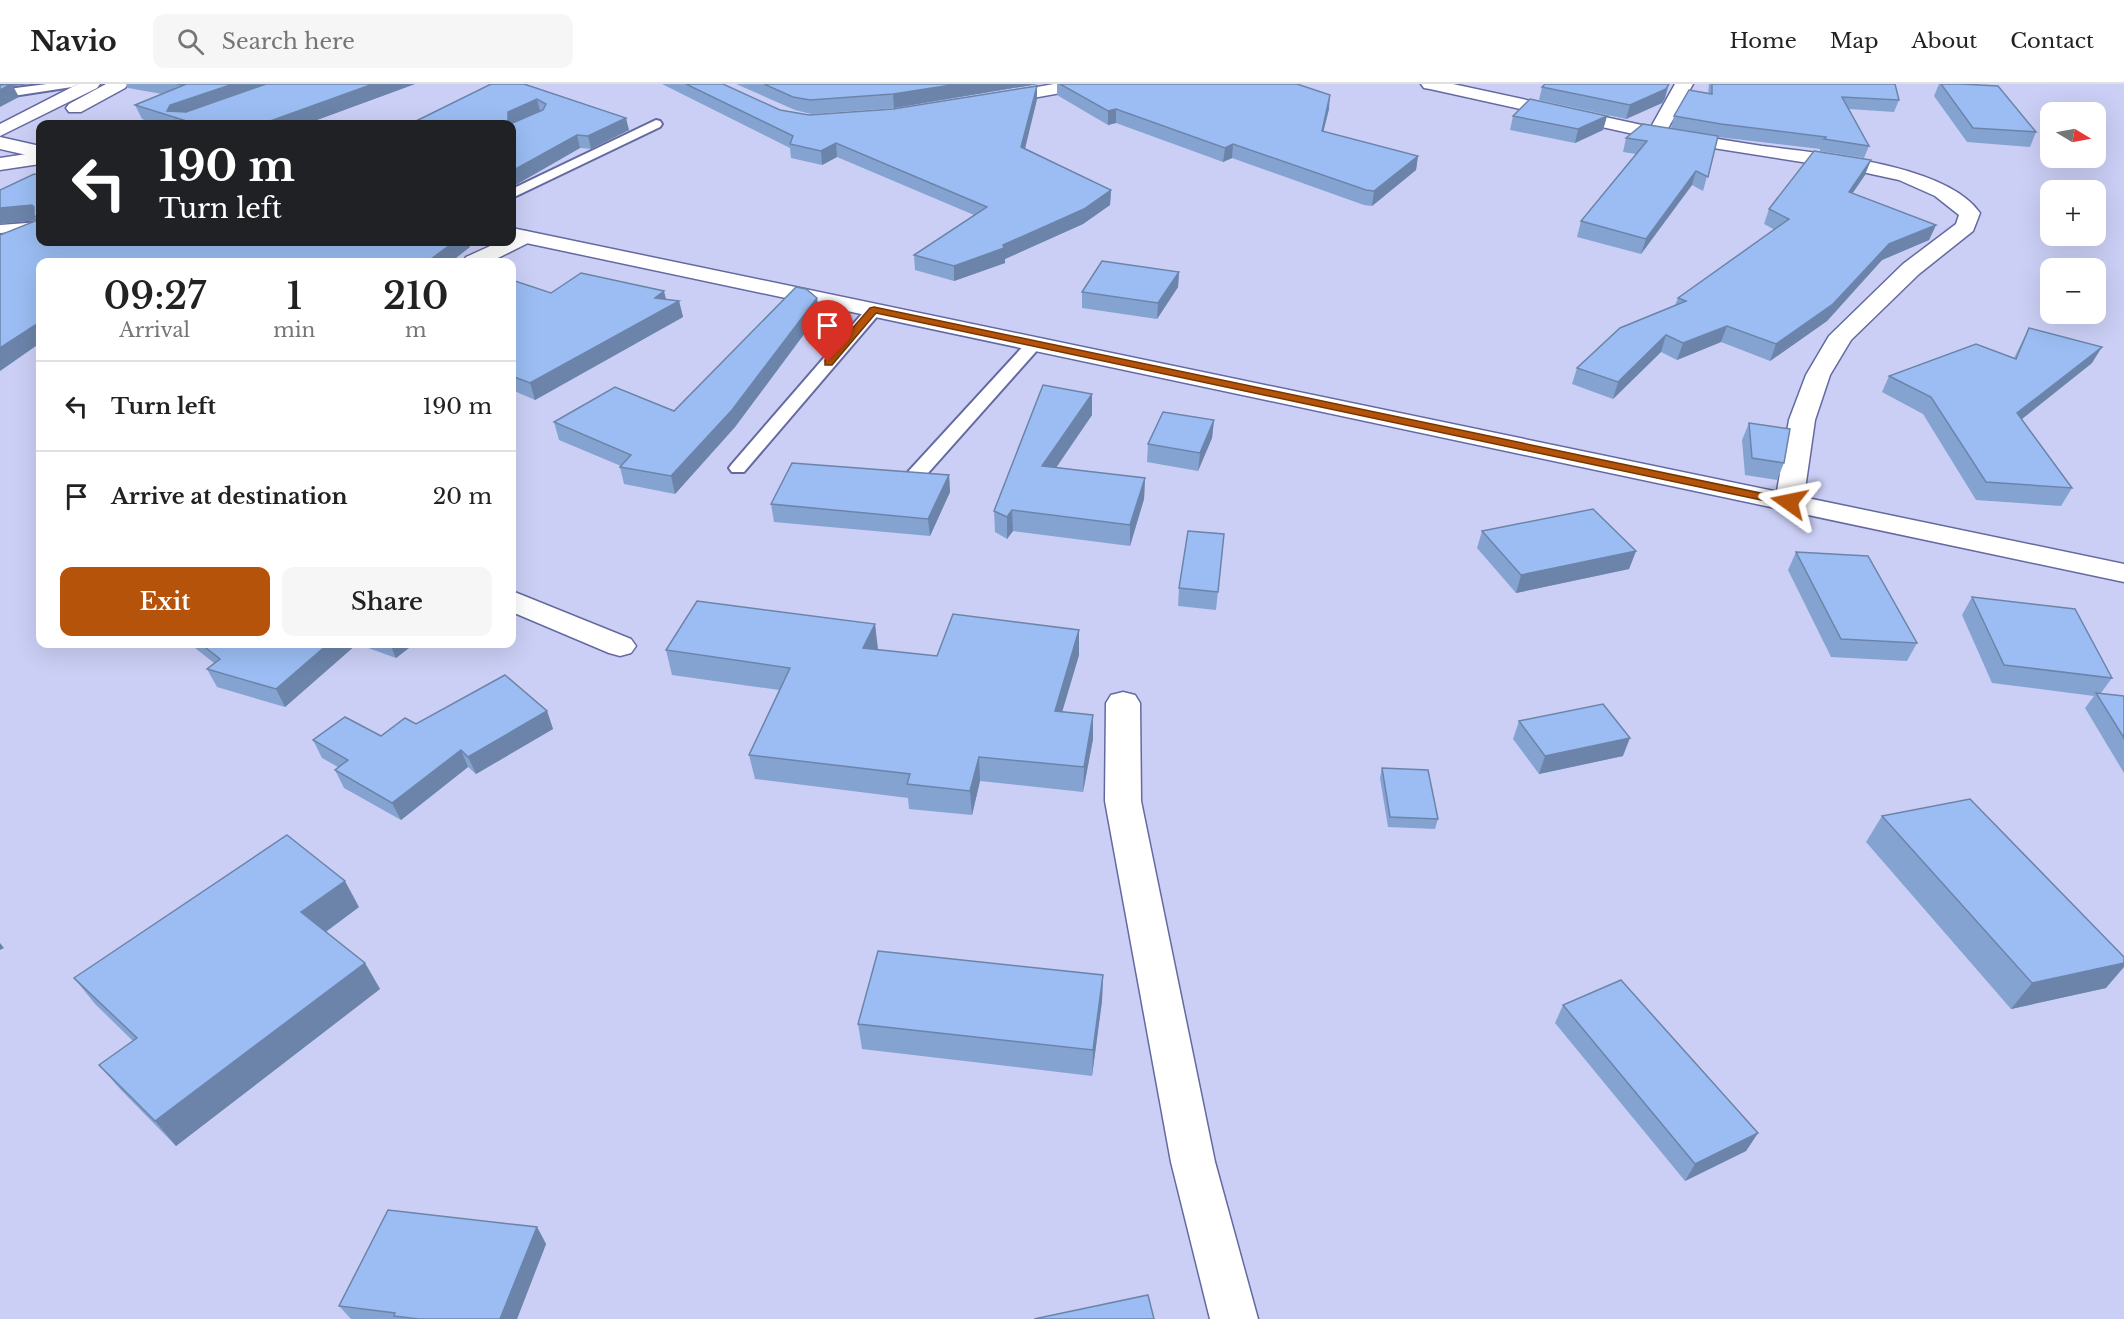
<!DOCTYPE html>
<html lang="en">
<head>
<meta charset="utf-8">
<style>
	body { margin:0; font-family:"Libre Baskerville",serif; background:#f6f6f6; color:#222; height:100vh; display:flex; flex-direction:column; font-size:22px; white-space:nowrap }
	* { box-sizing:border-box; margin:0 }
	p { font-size:20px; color:#767676 }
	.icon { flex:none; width:33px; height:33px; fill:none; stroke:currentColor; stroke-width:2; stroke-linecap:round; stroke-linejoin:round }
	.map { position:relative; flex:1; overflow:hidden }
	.sheet { position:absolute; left:36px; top:174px; width:480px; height:390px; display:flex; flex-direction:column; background:#fff; border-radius:12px; box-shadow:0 6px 24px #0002 }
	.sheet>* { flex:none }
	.hud { position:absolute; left:36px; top:36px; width:480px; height:126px; border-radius:12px; box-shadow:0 6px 24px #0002; background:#202124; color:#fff; overflow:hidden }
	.needle { width:39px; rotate:100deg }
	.tools { position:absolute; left:2040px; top:18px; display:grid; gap:12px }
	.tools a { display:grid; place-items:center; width:66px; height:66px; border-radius:12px; background:#fff; box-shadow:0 6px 24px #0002; font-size:30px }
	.pin { position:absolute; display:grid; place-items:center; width:51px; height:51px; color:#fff; margin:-62px -26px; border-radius:50% 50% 50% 0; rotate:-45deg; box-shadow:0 0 6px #0007 }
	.pin .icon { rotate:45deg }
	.me { position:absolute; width:66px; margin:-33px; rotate:282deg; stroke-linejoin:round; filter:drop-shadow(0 0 4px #0008) }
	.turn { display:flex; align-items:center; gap:21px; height:126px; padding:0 24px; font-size:27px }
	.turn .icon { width:78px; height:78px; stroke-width:2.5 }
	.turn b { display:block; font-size:42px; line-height:51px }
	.eta { display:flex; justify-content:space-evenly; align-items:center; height:102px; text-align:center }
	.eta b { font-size:36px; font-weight:600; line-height:42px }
	.primary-button { display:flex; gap:12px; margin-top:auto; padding:12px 24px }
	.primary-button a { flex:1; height:69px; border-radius:12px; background:#b45309; color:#fff; font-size:24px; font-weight:600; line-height:69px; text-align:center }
	.primary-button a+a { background:#f6f6f6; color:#222 }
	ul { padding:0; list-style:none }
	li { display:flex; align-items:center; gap:18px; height:90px; padding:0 24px; border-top:2px solid #e0e0e0 }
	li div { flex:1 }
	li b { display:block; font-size:22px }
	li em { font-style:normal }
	header { display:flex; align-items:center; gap:36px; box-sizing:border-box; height:84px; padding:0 30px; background:#fff; border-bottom:2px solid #e0e0e0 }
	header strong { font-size:28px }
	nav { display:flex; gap:33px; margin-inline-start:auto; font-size:21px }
	.search { width:420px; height:54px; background:#f6f6f6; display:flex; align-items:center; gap:15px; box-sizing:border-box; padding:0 21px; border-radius:12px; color:#767676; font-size:22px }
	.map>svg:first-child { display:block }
</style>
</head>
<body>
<header>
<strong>Navio</strong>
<div class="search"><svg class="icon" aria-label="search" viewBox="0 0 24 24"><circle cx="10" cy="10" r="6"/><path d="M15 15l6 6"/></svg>Search here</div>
<nav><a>Home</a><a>Map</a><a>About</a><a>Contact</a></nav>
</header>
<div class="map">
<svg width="2124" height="1235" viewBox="0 0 2124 1235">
	<rect width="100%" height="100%" fill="#cbcff5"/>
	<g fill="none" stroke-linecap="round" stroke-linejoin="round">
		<g stroke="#6469a1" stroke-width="4">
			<g id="lane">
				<path d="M 47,0 L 78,0 L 72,3 L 0,14 L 0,6 Z"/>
				<path d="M 656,36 L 660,37 L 662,40 L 660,43 L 512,114 L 512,105 Z"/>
				<path d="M 40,138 L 40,146 L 0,149 L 0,141 Z"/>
				<path d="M 874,221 L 880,223 L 882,226 L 880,229 L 744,388 L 732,388 L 729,384 L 732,380 L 868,223 Z"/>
				<path d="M 1034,255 L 1040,257 L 1042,260 L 1040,263 L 920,398 L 906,398 L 904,394 L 906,390 L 1028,257 Z"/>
			</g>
		</g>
		<g stroke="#6469a1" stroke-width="3">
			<g id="street">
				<path d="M 1054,0 L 1092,0 L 1089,4 L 1083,5 L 993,21 L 987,20 L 984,16 L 987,12 L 993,11 Z"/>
				<path d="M 1421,0 L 1453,0 L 1651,43 L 1675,0 L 1693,0 L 1667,46 C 1699,52 1730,57 1762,62 C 1818,69 1947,80 1980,129 L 1973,147 L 1919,190 L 1851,256 L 1830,291 L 1815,336 L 1803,419 L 1799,425 L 1789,427 L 1779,425 L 1775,419 L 1789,336 L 1806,291 L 1829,252 L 1903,180 L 1956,140 L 1959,131 L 1935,112 L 1899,96 L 1853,86 L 1656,55 L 1430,5 L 1424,4 Z"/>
				<path d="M 525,147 L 532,149 L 535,153 L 532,157 L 490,178 L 463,178 L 466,173 L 499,158 L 512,158 L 512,151 Z"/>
				<path d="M 512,507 L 631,555 L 636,562 L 631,569 L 620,572 L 609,569 L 512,528 Z"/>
				<path d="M 1123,608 L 1135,611 L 1140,619 L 1141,717 L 1215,1078 L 1258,1235 L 1210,1235 L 1171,1078 L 1105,717 L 1106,619 L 1111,611 Z"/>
			</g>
		</g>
		<g stroke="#6469a1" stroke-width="3">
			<g id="secondary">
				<path d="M 0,53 L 40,62 L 40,74 L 0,65 Z"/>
				<path d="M 512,144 L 2124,480 L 2124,498 L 512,156 Z"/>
			</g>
		</g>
		<g stroke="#6469a1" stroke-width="3">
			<g id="primary">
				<path d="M 78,0 L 100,0 L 97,4 L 0,52 L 0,40 Z"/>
				<path d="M 106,0 L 128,0 L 125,4 L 81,28 L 69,28 L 66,24 L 69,20 Z"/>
				<path d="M 40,68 L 40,80 L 0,86 L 0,74 Z"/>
			</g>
		</g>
		<use href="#lane" fill="#fff" fill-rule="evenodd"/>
		<use href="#street" fill="#fff" fill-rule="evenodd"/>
		<use href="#secondary" fill="#fff" fill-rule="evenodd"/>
		<use href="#primary" fill="#fff" fill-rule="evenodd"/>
	</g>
	<g fill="#85a3d1">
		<path d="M 126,0 L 415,0 L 306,40 L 157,40 L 142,35 L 135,21 L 162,10 L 128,4 Z"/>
		<path d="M 524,0 L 629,46 L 591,65 L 580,64 L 512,103 Z"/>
		<path d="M 662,0 L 723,0 L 780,26 L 809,31 L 893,25 L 1037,2 L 1037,15 L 1025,64 L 1111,106 L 1110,121 L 1083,140 L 1005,175 L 1005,179 L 954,197 L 915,186 L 914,171 L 974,131 L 837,73 L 822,81 L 791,74 L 790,64 Z"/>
		<path d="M 736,0 L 1038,0 L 894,24 L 811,30 L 795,26 Z"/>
		<path d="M 1057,0 L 1297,0 L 1329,25 L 1323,48 L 1418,72 L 1416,86 L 1372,122 L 1364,121 L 1232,74 L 1223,78 L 1116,39 L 1108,41 L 1057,11 Z"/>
		<path d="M 1709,0 L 1895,0 L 1899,16 L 1894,28 L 1849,25 L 1869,62 L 1864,74 L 1820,67 L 1820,65 L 1718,53 L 1703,107 L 1692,101 L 1641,170 L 1577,153 L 1581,137 L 1636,70 L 1623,68 L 1626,54 L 1671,44 L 1674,32 L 1708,10 Z"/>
		<path d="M 1939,0 L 1961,0 L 2036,48 L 2030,63 L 1967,58 L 1934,12 Z"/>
		<path d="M 1542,3 L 1665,14 L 1662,19 L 1626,35 L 1539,16 Z"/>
		<path d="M 1513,32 L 1607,32 L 1603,46 L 1575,59 L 1510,46 Z"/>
		<path d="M 40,91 L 40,158 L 470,163 L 40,178 L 40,259 L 0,287 L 36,136 L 0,140 L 0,106 Z"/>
		<path d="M 1865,91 L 1852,110 L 1936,141 L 1929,156 L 1882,176 L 1827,237 L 1770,277 L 1721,258 L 1677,276 L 1661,268 L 1613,315 L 1572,300 L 1577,284 L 1675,221 L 1678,214 L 1775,146 L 1764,140 L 1769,125 Z"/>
		<path d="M 1179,188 L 1178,203 L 1157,235 L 1082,224 L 1082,208 Z"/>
		<path d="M 512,196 L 551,209 L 666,216 L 679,217 L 683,233 L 535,316 L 512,306 Z"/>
		<path d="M 817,214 L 819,230 L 735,343 L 675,410 L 624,400 L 620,383 L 621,382 L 559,356 L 554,338 L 674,327 Z"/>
		<path d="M 2029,244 L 2092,279 L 2022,335 L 2072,404 L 2061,422 L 1976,416 L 1923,330 L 1882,308 L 1889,292 L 2014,274 Z"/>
		<path d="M 1092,310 L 1092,331 L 1056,383 L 1145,394 L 1144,415 L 1130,462 L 1013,447 L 1007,455 L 995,448 L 994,427 Z"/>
		<path d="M 1214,336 L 1212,354 L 1198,387 L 1147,378 L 1148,360 Z"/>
		<path d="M 1749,339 L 1784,379 L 1777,396 L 1745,391 L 1742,356 Z"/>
		<path d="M 949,391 L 950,408 L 930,452 L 774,438 L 771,420 Z"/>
		<path d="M 1482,447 L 1636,467 L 1629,485 L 1516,509 L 1477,464 Z"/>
		<path d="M 1224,450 L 1216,526 L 1178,522 L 1179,504 Z"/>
		<path d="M 1796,468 L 1917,559 L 1907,577 L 1831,573 L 1788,486 Z"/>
		<path d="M 1972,513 L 2112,594 L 2101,609 L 2124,612 L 2124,689 L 2085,624 L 2094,612 L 1992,599 L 1962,531 Z"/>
		<path d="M 875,540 L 877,566 L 937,572 L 1079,571 L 1062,628 L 1093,655 L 1083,708 L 980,697 L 972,731 L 909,725 L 908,714 L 755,695 L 749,671 L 779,606 L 672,591 L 666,566 Z"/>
		<path d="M 190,560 L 357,560 L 285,623 L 217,603 L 207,585 L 214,579 Z"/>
		<path d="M 357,560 L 414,560 L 396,574 Z"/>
		<path d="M 547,627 L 553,645 L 476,690 L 468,683 L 401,736 L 344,704 L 335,686 L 338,683 L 322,674 L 313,656 L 381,652 L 416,640 Z"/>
		<path d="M 1519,637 L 1623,672 L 1539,690 L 1513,655 Z"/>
		<path d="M 1382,684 L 1438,735 L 1435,745 L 1388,743 L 1380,694 Z"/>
		<path d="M 1882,732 L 2106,904 L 2011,925 L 1866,758 Z"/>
		<path d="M 359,823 L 326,848 L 365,879 L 380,905 L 176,1062 L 121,1006 L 99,981 L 133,957 L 95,920 L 74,894 Z"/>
		<path d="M 1103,891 L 1102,917 L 1092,992 L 862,965 L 858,940 Z"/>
		<path d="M 1563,921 L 1758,1049 L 1746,1067 L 1685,1097 L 1555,939 Z"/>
		<path d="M 537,1143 L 546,1160 L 517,1235 L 351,1235 L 339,1222 Z"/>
	</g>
	<g fill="#6c84aa">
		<path d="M 0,0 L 31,0 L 13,2 L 19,13 L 0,23 Z"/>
		<path d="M 233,0 L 279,0 L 176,35 L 167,27 L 170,21 Z"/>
		<path d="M 373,0 L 415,0 L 306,40 L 262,40 Z"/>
		<path d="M 958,0 L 1038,0 L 894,24 L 893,10 Z"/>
		<path d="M 1669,0 L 1665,14 L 1662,19 L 1626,35 L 1630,21 Z"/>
		<path d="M 1037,2 L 1037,15 L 1022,77 L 1021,63 Z"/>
		<path d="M 1330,11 L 1329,25 L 1320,61 L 1322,47 Z"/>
		<path d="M 537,15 L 540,27 L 512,41 L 508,40 L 508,28 Z"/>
		<path d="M 1116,25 L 1116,39 L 1108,41 L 1108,27 Z"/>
		<path d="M 1607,32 L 1603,46 L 1575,59 L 1578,45 Z"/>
		<path d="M 626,34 L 629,46 L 591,65 L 588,52 Z"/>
		<path d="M 577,51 L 580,64 L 512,103 L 512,87 Z"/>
		<path d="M 836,59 L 837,73 L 822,81 L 821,67 Z"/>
		<path d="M 1233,60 L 1232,74 L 1223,78 L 1225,64 Z"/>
		<path d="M 1418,72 L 1416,86 L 1372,122 L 1374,107 Z"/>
		<path d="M 1871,76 L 1865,91 L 1843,123 L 1849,108 Z"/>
		<path d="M 1696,87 L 1692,101 L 1641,170 L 1646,155 Z"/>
		<path d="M 1111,106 L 1110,121 L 1083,140 L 1005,175 L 1005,179 L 954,197 L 954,182 L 1003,161 Z"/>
		<path d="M 32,121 L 38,133 L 34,132 L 36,136 L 0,140 L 0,124 Z"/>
		<path d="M 1936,141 L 1929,156 L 1882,176 L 1827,237 L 1770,277 L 1776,260 L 1889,160 Z"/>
		<path d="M 454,158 L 468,158 L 470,163 L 451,178 L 427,178 Z"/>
		<path d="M 1179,188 L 1178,203 L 1157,235 L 1158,219 Z"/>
		<path d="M 664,207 L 668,223 L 679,217 L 683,233 L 535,316 L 530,299 Z"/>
		<path d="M 817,214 L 819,230 L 735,343 L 675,410 L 671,392 Z"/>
		<path d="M 37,240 L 40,246 L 40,259 L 0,287 L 0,264 Z"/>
		<path d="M 1727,242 L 1721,258 L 1677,276 L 1683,259 Z"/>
		<path d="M 1666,251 L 1661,268 L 1613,315 L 1618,298 Z"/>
		<path d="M 2102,263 L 2092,279 L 2008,346 L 2017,329 Z"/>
		<path d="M 1092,310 L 1092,331 L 1043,403 L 1042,382 Z"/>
		<path d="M 1214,336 L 1212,354 L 1198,387 L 1200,369 Z"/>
		<path d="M 949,391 L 950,408 L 930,452 L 928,435 Z"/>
		<path d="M 1145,394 L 1144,415 L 1130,462 L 1130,441 Z"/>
		<path d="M 1012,426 L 1013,447 L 1007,455 L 1007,433 Z"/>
		<path d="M 1636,467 L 1629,485 L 1516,509 L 1521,491 Z"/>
		<path d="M 875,540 L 878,565 L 866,589 L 863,564 Z"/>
		<path d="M 1079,546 L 1079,571 L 1055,652 L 1055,627 Z"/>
		<path d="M 328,560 L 357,560 L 285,623 L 276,605 Z"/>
		<path d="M 390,560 L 414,560 L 396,574 Z"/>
		<path d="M 547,627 L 553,645 L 476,690 L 468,673 Z"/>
		<path d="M 1093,631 L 1093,655 L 1083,708 L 1084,683 Z"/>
		<path d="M 1630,654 L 1623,672 L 1539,690 L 1545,672 Z"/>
		<path d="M 461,666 L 468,683 L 401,736 L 392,719 Z"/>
		<path d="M 979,673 L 980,697 L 972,731 L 970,707 Z"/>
		<path d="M 345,797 L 359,823 L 317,854 L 301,828 Z"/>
		<path d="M 0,859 L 4,864 L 0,866 Z"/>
		<path d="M 365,879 L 380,905 L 176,1062 L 155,1037 Z"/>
		<path d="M 2124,879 L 2124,883 L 2106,904 L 2011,925 L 2032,899 Z"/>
		<path d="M 1103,891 L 1102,917 L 1092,992 L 1093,966 Z"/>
		<path d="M 1758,1049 L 1746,1067 L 1685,1097 L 1695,1080 Z"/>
		<path d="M 537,1143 L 546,1160 L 517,1235 L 500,1235 Z"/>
	</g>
	<g fill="#9bbdf3" stroke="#6c84aa" stroke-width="1.5">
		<path d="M 11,0 L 0,6 L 0,1 Z"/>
		<path d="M 177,0 L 233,0 L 170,21 L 167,27 L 186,28 L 266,0 L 373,0 L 262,40 L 196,40 L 135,21 L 184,1 Z"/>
		<path d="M 491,0 L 524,0 L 626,34 L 588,52 L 577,51 L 512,87 L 512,40 L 510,40 L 543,26 L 546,20 L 537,15 L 508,28 L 508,40 L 410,40 Z"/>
		<path d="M 686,0 L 723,0 L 780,26 L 809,31 L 893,25 L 1037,2 L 1021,63 L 1111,106 L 1084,125 L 1003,161 L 1004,164 L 954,182 L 914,171 L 987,123 L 836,59 L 821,67 L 790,60 L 793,52 Z"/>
		<path d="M 764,0 L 958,0 L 893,10 L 810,16 L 793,13 Z"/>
		<path d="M 1060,0 L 1297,0 L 1330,11 L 1322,47 L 1418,72 L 1374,107 L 1366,106 L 1233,60 L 1225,64 L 1116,25 L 1108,27 Z"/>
		<path d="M 1545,0 L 1669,0 L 1666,5 L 1630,21 L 1542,3 Z"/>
		<path d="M 1712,0 L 1895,0 L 1899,16 L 1842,13 L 1869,62 L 1824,55 L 1826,53 L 1721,40 L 1674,32 L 1689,6 L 1712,10 Z"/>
		<path d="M 1941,0 L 1961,0 L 1998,2 L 2036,48 L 1973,44 Z"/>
		<path d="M 1530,15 L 1607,32 L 1578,45 L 1513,32 Z"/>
		<path d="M 1643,40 L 1718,52 L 1708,93 L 1696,87 L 1646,155 L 1581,137 L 1647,57 L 1626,54 Z"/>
		<path d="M 1814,67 L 1871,76 L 1849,108 L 1936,141 L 1889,160 L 1833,220 L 1776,260 L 1727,242 L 1683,259 L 1666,251 L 1618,298 L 1577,284 L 1620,244 L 1686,217 L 1678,214 L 1789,135 L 1769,125 Z"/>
		<path d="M 34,90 L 40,91 L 40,133 L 34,132 L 34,123 L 32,121 L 0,124 L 0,106 Z"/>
		<path d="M 40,135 L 40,158 L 454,158 L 427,178 L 40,178 L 40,242 L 37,240 L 0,264 L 0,151 Z"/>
		<path d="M 1102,177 L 1179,188 L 1158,219 L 1082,208 Z"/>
		<path d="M 581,189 L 664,207 L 655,214 L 679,217 L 530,299 L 512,292 L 512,196 L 551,209 Z"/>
		<path d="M 796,203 L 806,205 L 817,214 L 732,326 L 671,392 L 620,383 L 631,371 L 554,338 L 615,303 L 674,327 Z"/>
		<path d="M 2029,244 L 2102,263 L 2017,329 L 2072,404 L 1986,398 L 1931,313 L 1889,292 L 1976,260 L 2016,275 Z"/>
		<path d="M 1043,301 L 1092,310 L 1042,382 L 1145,394 L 1130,441 L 1012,426 L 1007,433 L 994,427 Z"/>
		<path d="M 1163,328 L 1214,336 L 1200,369 L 1148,360 Z"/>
		<path d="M 1749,339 L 1790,345 L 1784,379 L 1752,374 Z"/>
		<path d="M 792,379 L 949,391 L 928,435 L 771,420 Z"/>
		<path d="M 1593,425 L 1636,467 L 1521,491 L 1482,447 Z"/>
		<path d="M 1188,447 L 1224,450 L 1218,508 L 1179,504 Z"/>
		<path d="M 1796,468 L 1868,472 L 1917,559 L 1841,555 Z"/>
		<path d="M 1972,513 L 2075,525 L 2112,594 L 2004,581 Z"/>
		<path d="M 697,517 L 875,540 L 863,564 L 937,572 L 953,530 L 1079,546 L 1055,627 L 1093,631 L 1084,683 L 979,673 L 970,707 L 907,700 L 910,690 L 749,671 L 790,584 L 666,566 Z"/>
		<path d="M 201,560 L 328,560 L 276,605 L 207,585 L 220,575 Z"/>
		<path d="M 505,591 L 547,627 L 468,673 L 461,666 L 392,719 L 335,686 L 348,676 L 313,656 L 345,633 L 381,652 L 405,634 L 416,640 Z"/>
		<path d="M 2096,609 L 2124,612 L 2124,654 Z"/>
		<path d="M 1603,620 L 1630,654 L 1545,672 L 1519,637 Z"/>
		<path d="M 1382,684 L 1428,686 L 1438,735 L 1390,733 Z"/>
		<path d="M 1970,715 L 2124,873 L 2124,879 L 2032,899 L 1882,732 Z"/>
		<path d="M 287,751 L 345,797 L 301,828 L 365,879 L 155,1037 L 99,981 L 137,954 L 74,894 Z"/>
		<path d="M 878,867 L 1103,891 L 1093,966 L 858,940 Z"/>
		<path d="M 1621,896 L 1758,1049 L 1695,1080 L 1563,921 Z"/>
		<path d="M 388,1126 L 537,1143 L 500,1235 L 419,1235 L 394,1232 L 395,1229 L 339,1222 Z"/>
		<path d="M 1148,1211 L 1154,1235 L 1034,1235 Z"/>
	</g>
	<path fill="#b45309" stroke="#753606" stroke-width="1.5" d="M 874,223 L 1789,415 L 1795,418 L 1789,422 L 876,229 L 832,281 L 825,281 L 825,276 L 870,224 Z"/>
</svg>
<div class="tools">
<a><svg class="needle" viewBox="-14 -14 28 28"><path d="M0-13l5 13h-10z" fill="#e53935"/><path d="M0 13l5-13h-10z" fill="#767676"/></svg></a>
<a>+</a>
<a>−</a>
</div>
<div class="pin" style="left:828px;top:278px;background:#d93025"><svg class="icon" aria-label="arrive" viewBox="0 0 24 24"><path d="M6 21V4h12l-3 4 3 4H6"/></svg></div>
<svg class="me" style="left:1789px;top:418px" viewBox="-20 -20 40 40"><path d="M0-17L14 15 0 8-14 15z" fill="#b45309" stroke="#fff" stroke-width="4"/></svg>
<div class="hud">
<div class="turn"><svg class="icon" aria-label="left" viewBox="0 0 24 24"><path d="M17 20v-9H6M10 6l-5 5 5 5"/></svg><div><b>190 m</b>Turn left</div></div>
</div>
<section class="sheet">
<div class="eta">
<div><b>09:27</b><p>Arrival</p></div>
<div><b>1</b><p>min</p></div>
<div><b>210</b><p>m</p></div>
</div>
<ul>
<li><svg class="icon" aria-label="left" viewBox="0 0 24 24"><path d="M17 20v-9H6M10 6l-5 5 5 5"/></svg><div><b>Turn left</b></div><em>190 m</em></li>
<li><svg class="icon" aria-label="arrive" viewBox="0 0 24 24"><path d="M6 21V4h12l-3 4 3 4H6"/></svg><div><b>Arrive at destination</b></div><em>20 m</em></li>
</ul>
<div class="primary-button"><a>Exit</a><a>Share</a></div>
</section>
</div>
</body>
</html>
